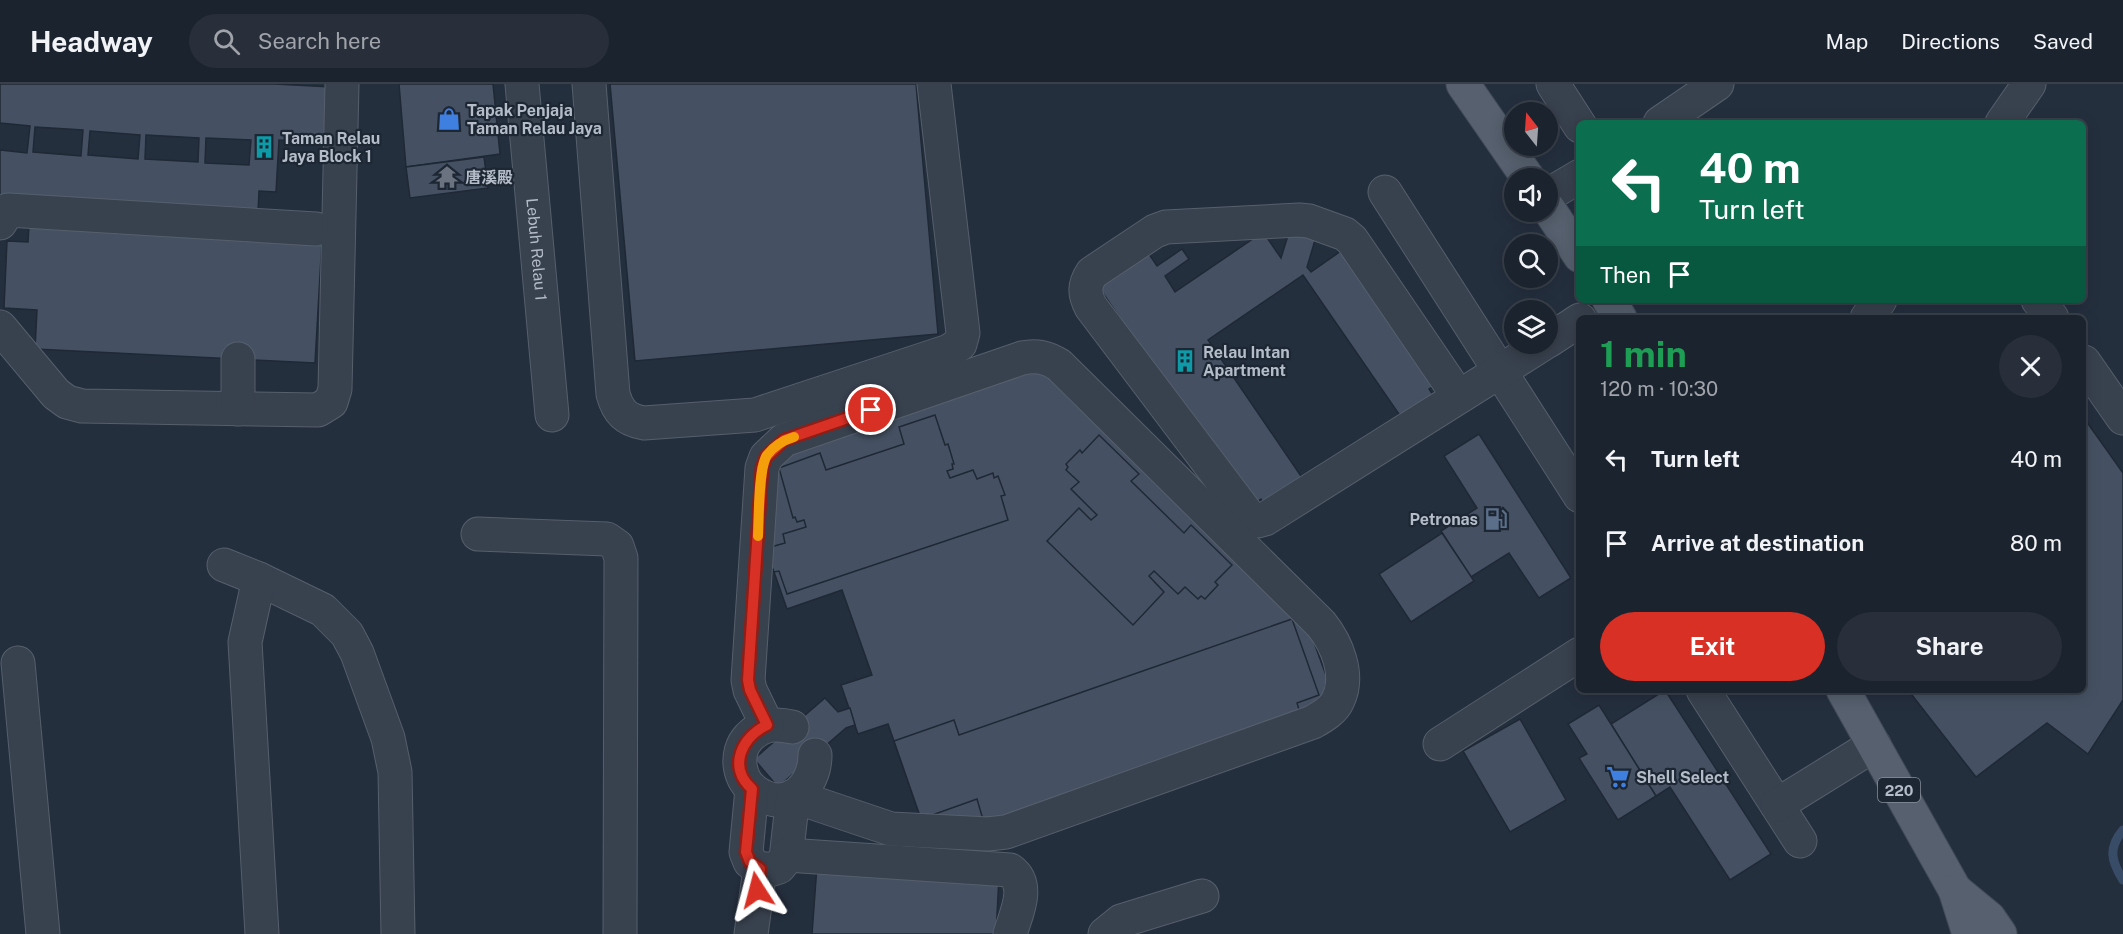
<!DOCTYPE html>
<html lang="en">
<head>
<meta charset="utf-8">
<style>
	body { margin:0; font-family:"Public Sans","Noto Sans SC",sans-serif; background:#282f3a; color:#f1f3f6; height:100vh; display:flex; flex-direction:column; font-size:22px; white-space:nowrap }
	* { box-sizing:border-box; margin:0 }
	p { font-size:20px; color:#a0a4aa }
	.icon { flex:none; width:33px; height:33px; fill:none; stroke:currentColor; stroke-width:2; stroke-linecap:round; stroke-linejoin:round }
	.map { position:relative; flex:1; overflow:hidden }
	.details { position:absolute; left:1576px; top:231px; width:510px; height:378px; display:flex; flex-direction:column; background:#1b232e; border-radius:9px; box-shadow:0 3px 15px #0003,0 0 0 2px #39404a }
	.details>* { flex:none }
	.banner { position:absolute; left:1576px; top:36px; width:510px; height:183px; border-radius:9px; box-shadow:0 3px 15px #0003,0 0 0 2px #39404a; background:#0b6e4f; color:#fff; overflow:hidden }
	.needle { width:39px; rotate:343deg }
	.tools { position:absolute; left:1504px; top:18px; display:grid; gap:12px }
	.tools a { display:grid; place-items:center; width:54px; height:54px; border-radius:50%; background:#1b232e; box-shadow:0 3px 15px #0003,0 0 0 2px #39404a; font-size:30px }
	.pin { position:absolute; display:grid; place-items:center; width:51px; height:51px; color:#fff; margin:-26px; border:3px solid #fff; border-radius:50%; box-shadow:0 2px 6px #0007 }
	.me { position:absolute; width:66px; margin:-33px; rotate:351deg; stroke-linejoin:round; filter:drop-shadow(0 0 4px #0008) }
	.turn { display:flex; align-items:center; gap:21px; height:126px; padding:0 24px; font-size:27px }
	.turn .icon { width:78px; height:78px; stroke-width:2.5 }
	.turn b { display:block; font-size:42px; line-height:51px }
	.then { display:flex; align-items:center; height:57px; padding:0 24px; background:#0003; gap:12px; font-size:22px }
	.round { display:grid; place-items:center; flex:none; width:63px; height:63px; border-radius:32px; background:#282f3a }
	.headline { display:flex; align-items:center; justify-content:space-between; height:102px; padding:0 24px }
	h1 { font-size:36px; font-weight:700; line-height:45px; color:#1e9e55 }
	.primary-button { display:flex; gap:12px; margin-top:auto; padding:12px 24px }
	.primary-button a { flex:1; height:69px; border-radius:36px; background:#d93025; color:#fff; font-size:24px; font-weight:700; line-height:69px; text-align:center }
	.primary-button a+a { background:#282f3a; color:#f1f3f6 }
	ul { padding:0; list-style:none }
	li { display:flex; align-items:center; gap:18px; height:84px; padding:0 24px }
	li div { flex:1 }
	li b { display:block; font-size:22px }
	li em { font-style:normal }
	header { display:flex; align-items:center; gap:36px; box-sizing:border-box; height:84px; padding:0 30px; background:#1b232e; border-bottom:2px solid #39404a }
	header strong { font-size:28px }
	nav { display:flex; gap:33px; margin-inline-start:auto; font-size:21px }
	.search { width:420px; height:54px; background:#282f3a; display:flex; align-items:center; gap:15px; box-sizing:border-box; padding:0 21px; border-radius:33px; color:#a0a4aa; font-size:22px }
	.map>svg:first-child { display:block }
</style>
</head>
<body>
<header>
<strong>Headway</strong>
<div class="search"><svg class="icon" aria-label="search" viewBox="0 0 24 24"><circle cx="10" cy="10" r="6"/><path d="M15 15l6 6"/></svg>Search here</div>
<nav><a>Map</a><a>Directions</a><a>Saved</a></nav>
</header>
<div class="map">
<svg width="2123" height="850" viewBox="0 0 2123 850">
	<rect width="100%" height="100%" fill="#242f3e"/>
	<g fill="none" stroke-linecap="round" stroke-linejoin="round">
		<path stroke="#394c67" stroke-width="9" d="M 2123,746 C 2108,764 2111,777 2123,796"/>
	</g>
	<g fill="#455162" stroke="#1f2835" stroke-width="1.5" fill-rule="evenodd">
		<path d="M 0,0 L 275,0 L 331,3 L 327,59 L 279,56 L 276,108 L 259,107 L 258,129 L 0,114 L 0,66 L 27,69 L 30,42 L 0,39 ZM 35,43 L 83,46 L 81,72 L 33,68 ZM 90,47 L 140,51 L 138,75 L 88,71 ZM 146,51 L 199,54 L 198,78 L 145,75 ZM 206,54 L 251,56 L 249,81 L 205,79 Z"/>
		<path d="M 399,0 L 493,0 L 500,70 L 406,83 Z"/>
		<path d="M 610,0 L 916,0 L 938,250 L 635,277 Z"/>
		<path d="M 484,73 L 488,104 L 410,114 L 406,83 Z"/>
		<path d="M 29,141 L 322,156 L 315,279 L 35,265 L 37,226 L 4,224 L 7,157 L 28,158 Z"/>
		<path d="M 1290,145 L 1316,153 L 1307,183 L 1311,188 L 1348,162 L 1440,298 L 1429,305 L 1435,314 L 1403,336 L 1303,191 L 1208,256 L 1305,398 L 1266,424 L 1261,415 L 1249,423 L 1098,202 L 1147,167 L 1157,182 L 1182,165 L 1189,175 L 1165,192 L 1175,208 L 1263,148 L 1281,174 Z"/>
		<path d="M 1026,289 L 1045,289 L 1312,553 L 1327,594 L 1322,619 L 984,739 L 922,737 L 888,640 L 858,650 L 841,601 L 872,591 L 842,506 L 787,525 L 767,468 L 778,381 L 793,370 Z"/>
		<path d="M 935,331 L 945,361 L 948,360 L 954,380 L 952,380 L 953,385 L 947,387 L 950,394 L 973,386 L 977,395 L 993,389 L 994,394 L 998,392 L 1005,411 L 1001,412 L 1008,436 L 787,510 L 779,487 L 774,488 L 767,469 L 771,463 L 785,459 L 783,450 L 806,443 L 804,436 L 797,438 L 795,433 L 793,434 L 779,384 L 820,369 L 826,386 L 904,360 L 899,343 Z"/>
		<path d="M 2084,334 L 2123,389 L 2123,616 L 2088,670 L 2047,639 L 1976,693 L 1908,606 L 2084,606 Z"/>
		<path d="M 1479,350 L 1571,494 L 1539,514 L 1509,469 L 1471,493 L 1441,447 L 1477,424 L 1444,372 Z"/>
		<path d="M 1099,351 L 1139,390 L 1131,397 L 1184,449 L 1191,441 L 1232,481 L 1215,498 L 1218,501 L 1205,515 L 1201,512 L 1198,515 L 1185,503 L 1178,510 L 1154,487 L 1149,492 L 1164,508 L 1133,541 L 1047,457 L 1079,424 L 1091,436 L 1097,431 L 1071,405 L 1079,398 L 1066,386 L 1068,383 L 1066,380 L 1080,366 L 1082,369 Z"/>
		<path d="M 1442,449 L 1474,497 L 1411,538 L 1379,490 Z"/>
		<path d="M 1292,535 L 1319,611 L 1297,619 L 1300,629 L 984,739 L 977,715 L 921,735 L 894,657 L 954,636 L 959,651 Z"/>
		<path d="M 1665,606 L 1771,770 L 1730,796 L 1670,703 L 1656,712 L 1611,640 Z"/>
		<path d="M 825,614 L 838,628 L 850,624 L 855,641 L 846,644 L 778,703 L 754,675 Z"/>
		<path d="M 1599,621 L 1656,712 L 1618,736 L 1579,674 L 1587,670 L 1568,640 Z"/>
		<path d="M 1520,635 L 1566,716 L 1510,748 L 1463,667 Z"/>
		<path d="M 817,782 L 999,793 L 996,850 L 812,850 Z"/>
	</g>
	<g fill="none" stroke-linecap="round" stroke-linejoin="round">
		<g stroke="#565f6c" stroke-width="35">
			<g id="minor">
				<path id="s1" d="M 522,0 L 552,331"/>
				<path d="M 589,0 L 613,310 C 618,328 626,336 644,339 L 755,331 L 949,267 L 960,260 L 963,249 L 934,0"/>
				<path d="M 1553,0 L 1580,42"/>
				<path d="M 1660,39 L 1717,0"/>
				<path d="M 2002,39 L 2029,0"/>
				<path d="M 1385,108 L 1580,412"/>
				<path d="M 1548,111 L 1580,92"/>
				<path d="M 0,139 L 8,126 L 316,145"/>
				<path d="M 2038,216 L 2052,234"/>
				<path d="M 1867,234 L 1880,216"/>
				<path d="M 0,243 L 56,310 L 67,318 L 82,322 L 318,326 L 331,318 L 335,305 L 342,0"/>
				<path d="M 1548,257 L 1580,236"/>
				<path d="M 2084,278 L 2123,334"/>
				<path d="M 1459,313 L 1352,156 L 1345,150 L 1309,137 L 1299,136 L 1166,143 L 1155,147 L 1092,189 C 1084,201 1084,210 1091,223 L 1251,435 L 1258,437 L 1265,435 L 1543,260"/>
				<path d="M 238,325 L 238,275"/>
				<path d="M 478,450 L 607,455 L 617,462 L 621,474 L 620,850"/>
				<path d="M 224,481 L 259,495 L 323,526 L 347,550 L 357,569 L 388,654 L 395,688 L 398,850"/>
				<path d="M 259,495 L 245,558 L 262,850"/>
				<path d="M 18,579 L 43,850"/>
				<path d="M 1703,606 L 1800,757"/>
				<path d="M 792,643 C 775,639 762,640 749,653 C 734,669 738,697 757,709 C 788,729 815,703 815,671"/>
				<path d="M 1440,660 L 1580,570"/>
				<path d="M 752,705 L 746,768 L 750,778 L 760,785 L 773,785 L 779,783 L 786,774 L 793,712 L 891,745 L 988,750 L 1006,748 L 1313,638 C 1322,633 1334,626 1338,616 C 1350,591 1337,560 1321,540 L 1059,281 C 1046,273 1037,271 1022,274 L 784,356 L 766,373 L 762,384 L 748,596 L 750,606 L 767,641"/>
				<path d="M 1777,721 L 1874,661"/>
				<path d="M 787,771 L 1010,786 C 1031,801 1016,830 1010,850"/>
				<path d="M 751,850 L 760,785"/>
				<path d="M 1105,850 L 1121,837 L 1202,812"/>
			</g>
		</g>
		<g stroke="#414a57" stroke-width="35">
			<g id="major">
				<path d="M 1463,0 L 1528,94"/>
				<path d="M 1548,124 L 1580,172"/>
				<path d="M 1609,216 L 1620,234"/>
				<path d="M 1843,606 L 1955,806 L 1969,850"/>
				<path d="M 1955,806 L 1989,834 L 2000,850"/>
			</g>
		</g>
		<use href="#minor" stroke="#38414e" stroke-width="33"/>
		<use href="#major" stroke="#56606e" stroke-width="33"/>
	</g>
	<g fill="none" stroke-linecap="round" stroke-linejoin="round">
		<g stroke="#8d1f18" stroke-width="15">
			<path id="route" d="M 757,806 L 760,785 L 750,778 L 746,768 L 752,705 C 727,683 742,653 767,641 L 750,606 L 748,596 L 762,384 L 766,373 L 784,356 L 871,326"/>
		</g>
		<use href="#route" stroke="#d93025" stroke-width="10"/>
		<path stroke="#f59e0b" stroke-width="10" d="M 758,452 C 759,434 758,385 767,371 C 774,362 784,356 794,353"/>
	</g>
	<defs>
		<g id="shop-bare" transform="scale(1.8)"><path d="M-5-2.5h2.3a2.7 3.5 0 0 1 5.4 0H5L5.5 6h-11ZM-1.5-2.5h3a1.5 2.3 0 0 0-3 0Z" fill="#3f7fe0" stroke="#1d2633" stroke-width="2.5" paint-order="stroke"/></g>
		<g id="building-bare" transform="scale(1.8)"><path d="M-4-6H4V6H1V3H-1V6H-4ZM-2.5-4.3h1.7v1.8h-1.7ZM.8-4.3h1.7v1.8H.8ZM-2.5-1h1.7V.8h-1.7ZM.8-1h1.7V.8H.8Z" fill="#0f9aa8" stroke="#1d2633" stroke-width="2.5" paint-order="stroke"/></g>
		<g id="temple-bare" transform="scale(1.8)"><path d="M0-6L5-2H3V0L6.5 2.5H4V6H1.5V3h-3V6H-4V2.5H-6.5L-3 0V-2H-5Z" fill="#6b7280" stroke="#1d2633" stroke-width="2.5" paint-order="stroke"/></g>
		<g id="fuel-bare" transform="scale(1.8)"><path d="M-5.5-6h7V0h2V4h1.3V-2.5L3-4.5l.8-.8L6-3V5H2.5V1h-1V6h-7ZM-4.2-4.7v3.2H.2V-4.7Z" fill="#5c6f8a" stroke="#1d2633" stroke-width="2.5" paint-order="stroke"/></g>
		<g id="supermarket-bare" transform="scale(1.8)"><path d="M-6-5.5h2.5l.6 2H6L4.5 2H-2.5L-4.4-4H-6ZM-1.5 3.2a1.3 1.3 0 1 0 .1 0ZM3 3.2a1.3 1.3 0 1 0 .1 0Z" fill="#3f7fe0" stroke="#1d2633" stroke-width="2.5" paint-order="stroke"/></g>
	</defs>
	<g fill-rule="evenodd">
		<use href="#shop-bare" x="449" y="35"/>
		<use href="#building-bare" x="264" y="63"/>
		<use href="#temple-bare" x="447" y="93"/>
		<use href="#building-bare" x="1185" y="277"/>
		<use href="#fuel-bare" x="1496" y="435"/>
		<use href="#supermarket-bare" x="1618" y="693"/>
	</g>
	<g text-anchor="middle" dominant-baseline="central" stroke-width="4.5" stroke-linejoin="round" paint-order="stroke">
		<rect fill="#1d2633" stroke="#878f9c" stroke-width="1.5" x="1878" y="694" width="42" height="24" rx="4.5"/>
		<g font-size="15" font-weight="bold" fill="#b4bcc9">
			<text x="1899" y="706">220</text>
		</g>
		<g font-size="16" font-weight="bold" fill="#b4bcc9" stroke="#1d2633" text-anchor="start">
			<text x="467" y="26">Tapak Penjaja<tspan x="467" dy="18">Taman Relau Jaya</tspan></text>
			<text x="282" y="54">Taman Relau<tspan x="282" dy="18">Jaya Block 1</tspan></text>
			<text x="465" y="93">唐溪殿</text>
			<text x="1203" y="268">Relau Intan<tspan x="1203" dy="18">Apartment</tspan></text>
			<text x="1478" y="435" text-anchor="end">Petronas</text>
			<text x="1636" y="693">Shell Select</text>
		</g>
		<g font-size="16" fill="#b4bcc9" stroke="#1d2633">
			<text stroke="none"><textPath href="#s1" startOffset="166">Lebuh Relau 1</textPath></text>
		</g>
	</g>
</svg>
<div class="tools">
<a><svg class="needle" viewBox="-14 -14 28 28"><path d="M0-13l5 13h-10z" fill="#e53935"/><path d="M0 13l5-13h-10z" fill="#a0a4aa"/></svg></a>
<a><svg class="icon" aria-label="sound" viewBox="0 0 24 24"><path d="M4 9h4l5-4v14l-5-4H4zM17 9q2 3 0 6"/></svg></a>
<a><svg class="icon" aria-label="search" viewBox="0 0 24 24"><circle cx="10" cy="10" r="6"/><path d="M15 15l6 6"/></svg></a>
<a><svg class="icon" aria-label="layers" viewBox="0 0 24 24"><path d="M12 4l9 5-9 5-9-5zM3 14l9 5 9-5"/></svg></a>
</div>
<div class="pin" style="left:871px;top:326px;background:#d93025"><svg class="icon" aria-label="arrive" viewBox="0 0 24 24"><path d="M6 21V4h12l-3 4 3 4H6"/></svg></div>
<svg class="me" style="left:757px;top:806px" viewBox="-20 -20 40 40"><path d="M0-17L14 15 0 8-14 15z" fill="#d93025" stroke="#fff" stroke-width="4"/></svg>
<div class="banner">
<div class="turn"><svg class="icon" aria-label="left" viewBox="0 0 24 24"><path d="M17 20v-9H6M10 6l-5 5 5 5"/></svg><div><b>40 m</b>Turn left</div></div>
<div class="then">Then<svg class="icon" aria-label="arrive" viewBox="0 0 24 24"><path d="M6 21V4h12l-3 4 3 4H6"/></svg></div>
</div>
<section class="details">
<div class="headline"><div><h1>1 min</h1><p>120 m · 10:30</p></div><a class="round"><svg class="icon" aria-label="close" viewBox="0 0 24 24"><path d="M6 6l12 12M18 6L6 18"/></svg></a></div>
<ul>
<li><svg class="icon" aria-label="left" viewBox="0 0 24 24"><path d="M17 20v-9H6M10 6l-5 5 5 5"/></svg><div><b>Turn left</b></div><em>40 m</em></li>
<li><svg class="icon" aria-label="arrive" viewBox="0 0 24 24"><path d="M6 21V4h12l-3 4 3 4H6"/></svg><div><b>Arrive at destination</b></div><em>80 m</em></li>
</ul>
<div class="primary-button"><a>Exit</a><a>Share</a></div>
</section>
</div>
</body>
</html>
